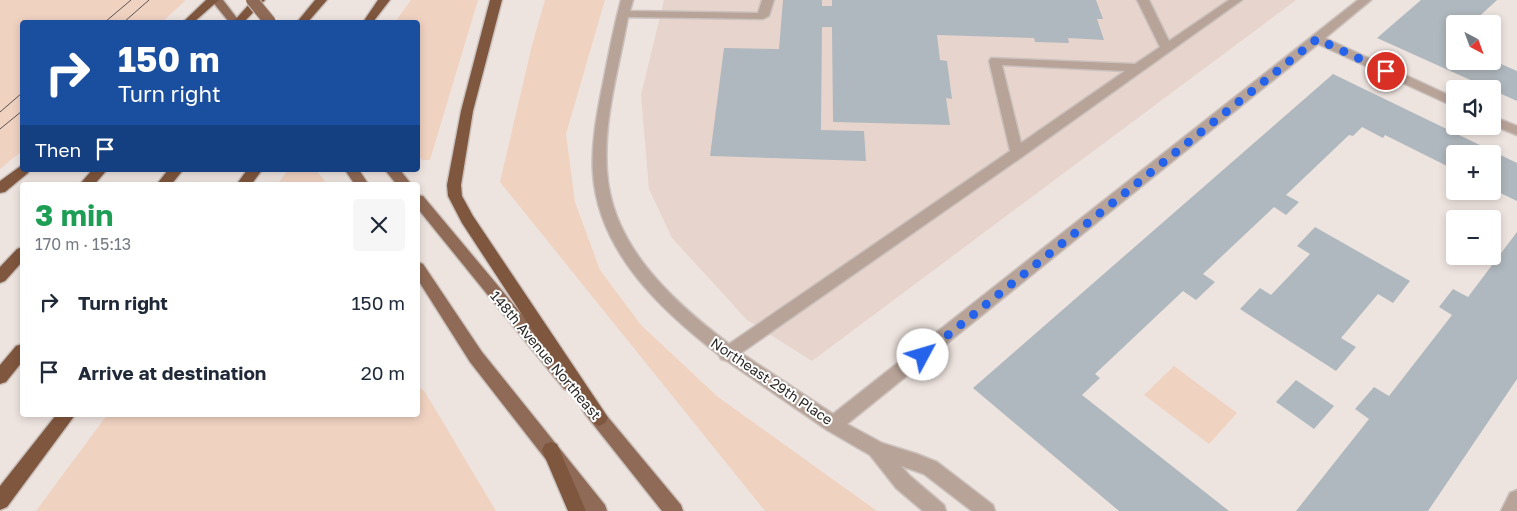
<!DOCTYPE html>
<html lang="en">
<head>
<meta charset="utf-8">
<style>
	body { margin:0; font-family:"Golos Text",sans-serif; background:#f6f6f7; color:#1f2937; height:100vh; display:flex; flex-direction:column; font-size:19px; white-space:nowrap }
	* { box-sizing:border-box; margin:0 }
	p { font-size:16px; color:#747a83 }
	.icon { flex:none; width:28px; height:28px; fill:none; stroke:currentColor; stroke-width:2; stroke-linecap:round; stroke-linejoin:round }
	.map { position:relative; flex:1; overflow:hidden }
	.panel { position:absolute; left:20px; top:182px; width:400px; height:235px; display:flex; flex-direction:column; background:#fff; border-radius:5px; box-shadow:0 2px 8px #0003 }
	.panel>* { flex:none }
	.banner { position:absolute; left:20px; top:20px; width:400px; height:152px; border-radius:5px; box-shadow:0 2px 8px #0003; background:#1a4fa0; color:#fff; overflow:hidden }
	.needle { width:32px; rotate:139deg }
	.controls { position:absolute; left:1446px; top:15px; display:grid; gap:10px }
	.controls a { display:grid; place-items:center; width:55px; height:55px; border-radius:5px; background:#fff; box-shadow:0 2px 8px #0003; font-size:25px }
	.pin { position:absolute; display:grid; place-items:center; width:42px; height:42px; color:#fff; margin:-21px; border:2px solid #fff; border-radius:50%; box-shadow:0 1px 5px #0007 }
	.me { position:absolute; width:55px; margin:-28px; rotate:51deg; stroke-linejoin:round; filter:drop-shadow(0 0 4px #0008) }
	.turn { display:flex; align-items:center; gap:18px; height:105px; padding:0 15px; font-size:22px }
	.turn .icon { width:65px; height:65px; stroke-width:2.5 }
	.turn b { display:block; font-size:35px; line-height:42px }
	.then { display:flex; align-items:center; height:48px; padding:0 15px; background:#0003; gap:10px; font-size:19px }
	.round { display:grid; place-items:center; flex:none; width:52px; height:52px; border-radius:5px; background:#f6f6f7 }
	.head { display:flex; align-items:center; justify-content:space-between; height:85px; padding:0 15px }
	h1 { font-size:30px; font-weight:700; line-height:38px; color:#1e9e55 }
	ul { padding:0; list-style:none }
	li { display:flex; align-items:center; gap:15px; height:70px; padding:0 15px }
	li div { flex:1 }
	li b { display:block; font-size:19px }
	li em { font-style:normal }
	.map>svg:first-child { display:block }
</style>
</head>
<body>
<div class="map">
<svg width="1517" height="511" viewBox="0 0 1517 511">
	<rect width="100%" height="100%" fill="#eee4df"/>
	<path fill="#e7d5cd" d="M 664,0 L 1296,0 L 812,361 L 747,320 L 672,238 L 649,189 L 641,95 Z"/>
	<g fill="#f0d2c1">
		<path d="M 0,0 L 184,0 L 185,1 L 162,22 L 22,22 L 22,151 L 0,169 Z"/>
		<path d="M 411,0 L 478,0 L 430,160 L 422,160 L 418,155 L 418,22 L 395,22 Z"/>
		<path d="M 545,0 L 605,0 L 566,134 L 575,202 L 600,270 L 641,325 L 718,397 L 877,511 L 765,511 L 500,182 L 532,45 Z"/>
		<path d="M 288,170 L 316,170 L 328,185 L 277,185 Z"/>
		<path d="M 1174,366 L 1237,413 L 1209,444 L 1144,395 Z"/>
		<path d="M 418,386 L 425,392 L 496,511 L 36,511 L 107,415 L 418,415 Z"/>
	</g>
	<g fill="#afb8be">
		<path d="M 783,0 L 822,0 L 822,6 L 832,6 L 832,0 L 1096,0 L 1103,19 L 1097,19 L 1104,40 L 1068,38 L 1069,43 L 1035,42 L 1034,38 L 937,35 L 940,60 L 947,61 L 952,99 L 946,98 L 950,125 L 833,122 L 832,27 L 822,27 L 821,130 L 864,131 L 866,161 L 710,156 L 724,48 L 779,49 Z"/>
		<path d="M 1421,0 L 1497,0 L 1471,24 L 1455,24 L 1455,38 L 1451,42 L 1455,44 L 1455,61 L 1492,60 L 1517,71 L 1517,101 L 1377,38 Z"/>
		<path d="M 1333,74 L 1517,163 L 1517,201 L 1492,189 L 1492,154 L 1455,154 L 1455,170 L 1385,135 L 1383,138 L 1362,127 L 1353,136 L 1349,135 L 1286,195 L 1299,202 L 1286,215 L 1274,207 L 1203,274 L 1215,282 L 1196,300 L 1183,291 L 1095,374 L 1100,378 L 1082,395 L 1229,511 L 1119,511 L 973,388 Z"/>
		<path d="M 1315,227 L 1410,281 L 1393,303 L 1378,294 L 1341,338 L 1356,347 L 1336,371 L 1240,309 L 1260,288 L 1271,295 L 1310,254 L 1297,246 Z"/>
		<path d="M 1517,232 L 1517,379 L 1428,511 L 1296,511 L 1369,419 L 1355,409 L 1374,387 L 1389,396 L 1452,315 L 1439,307 L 1453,289 L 1468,297 Z"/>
		<path d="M 1296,380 L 1334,406 L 1314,429 L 1276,402 Z"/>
	</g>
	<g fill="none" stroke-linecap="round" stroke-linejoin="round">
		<g stroke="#cbc2be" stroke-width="3">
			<g id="minor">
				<path d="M 621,0 L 633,0 L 630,11 L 758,13 L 762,0 L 774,0 L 769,16 L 763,19 L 628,17 C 619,68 603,120 607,172 C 612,247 673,301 729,344 L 1010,151 L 989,61 L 991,58 L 1135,64 L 1160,47 L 1137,0 L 1149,0 L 1169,41 L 1229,0 L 1242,0 L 1022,157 L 741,353 L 833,414 L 1358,0 L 1371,0 L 1325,38 L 1455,98 L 1455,107 L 1318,44 L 847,424 L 882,443 L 917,454 L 937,462 L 993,505 L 995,511 L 972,511 L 924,474 L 901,466 L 910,476 L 944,505 L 946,511 L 923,511 L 896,488 L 870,455 L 827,430 L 727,361 L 721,359 L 719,355 C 661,310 598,252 593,173 C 591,141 598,109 604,78 C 609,52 614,26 621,0 ZM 1002,65 L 1125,71 L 1021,143 Z"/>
				<path d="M 1492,116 L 1517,126 L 1517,135 L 1492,125 Z"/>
				<path d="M 1517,490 L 1517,511 L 1501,511 L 1510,493 Z"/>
			</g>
		</g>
		<g stroke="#cbc2be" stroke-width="3">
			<g id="major">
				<path d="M 211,0 L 223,0 L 240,22 L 229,22 Z"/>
				<path d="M 345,170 L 359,170 L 369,185 L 355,185 Z"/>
				<path d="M 385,170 L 400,170 L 412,185 L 397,185 Z"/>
				<path d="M 418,195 L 423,196 L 576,379 L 578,384 L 576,389 L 570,391 L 564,389 L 418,209 Z"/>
				<path d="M 418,262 L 423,264 L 482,352 L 605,505 L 607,511 L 586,511 L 470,362 L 418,280 Z"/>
				<path d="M 591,401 L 597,404 L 681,505 L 683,511 L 662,511 L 585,414 L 582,409 L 585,404 Z"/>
			</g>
		</g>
		<g stroke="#cbc2be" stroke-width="3">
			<g id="highway">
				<path d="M 206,0 L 219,0 L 194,22 L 183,22 Z"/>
				<path d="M 253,0 L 265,0 L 244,22 L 233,22 Z"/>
				<path d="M 315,0 L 327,0 L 308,22 L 297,22 Z"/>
				<path d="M 378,0 L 390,0 L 373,22 L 363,22 Z"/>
				<path d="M 490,0 L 502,0 L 473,111 L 461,185 L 462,196 L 473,216 L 605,413 L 608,418 L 605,423 L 599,426 L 593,423 L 462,223 L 448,196 L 447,185 L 461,111 Z"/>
				<path d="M 22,165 L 22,170 L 30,170 L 28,173 L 5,192 L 0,193 L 0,181 Z"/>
				<path d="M 92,170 L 107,170 L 94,185 L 79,185 Z"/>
				<path d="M 168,170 L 183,170 L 171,185 L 156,185 Z"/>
				<path d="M 247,170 L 262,170 L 251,185 L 236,185 Z"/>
				<path d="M 22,247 L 22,262 L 5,281 L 0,283 L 0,267 L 17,249 Z"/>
				<path d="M 22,344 L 22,362 L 6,382 L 0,384 L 0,365 L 16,346 Z"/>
				<path d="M 56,415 L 75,415 L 7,507 L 0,510 L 0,486 Z"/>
				<path d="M 551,442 L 557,444 L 586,511 L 568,511 L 542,450 L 545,444 Z"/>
			</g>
		</g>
		<use href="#minor" fill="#b8a398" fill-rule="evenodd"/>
		<use href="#major" fill="#8f6a56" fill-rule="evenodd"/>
		<use href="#highway" fill="#7f563e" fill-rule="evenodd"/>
		<g stroke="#595351" stroke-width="1">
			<path d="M 105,22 L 131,0"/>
			<path d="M 124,22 L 149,0"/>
			<path d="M 0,112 L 22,93"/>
			<path d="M 0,129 L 22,111"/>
		</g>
		<g stroke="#cbc2be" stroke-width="14" stroke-linecap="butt">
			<path id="major-bridge" d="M 252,0 L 270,22"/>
		</g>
		<use href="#major-bridge" stroke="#8f6a56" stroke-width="12"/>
	</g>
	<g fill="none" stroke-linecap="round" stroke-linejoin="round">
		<path stroke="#2563eb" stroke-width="9" stroke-dasharray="0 16.2" d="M 923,355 L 1317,39 L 1386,71"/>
	</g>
	<g text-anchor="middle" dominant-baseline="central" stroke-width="4" stroke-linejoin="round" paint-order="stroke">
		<g font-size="14" fill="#2c2826" stroke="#fff">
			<text transform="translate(546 355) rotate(50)">148th Avenue Northeast</text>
			<text transform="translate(772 381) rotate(34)">Northeast 29th Place</text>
		</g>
	</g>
</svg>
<div class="controls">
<a><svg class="needle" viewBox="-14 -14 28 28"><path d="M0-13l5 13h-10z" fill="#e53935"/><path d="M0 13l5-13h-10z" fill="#747a83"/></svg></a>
<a><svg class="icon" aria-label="sound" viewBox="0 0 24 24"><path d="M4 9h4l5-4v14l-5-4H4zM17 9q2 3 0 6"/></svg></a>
<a>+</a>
<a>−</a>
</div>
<div class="pin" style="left:1386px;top:71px;background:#d93025"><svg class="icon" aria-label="arrive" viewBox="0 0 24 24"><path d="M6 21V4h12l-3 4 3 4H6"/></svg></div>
<svg class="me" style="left:923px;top:355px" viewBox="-20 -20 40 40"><circle r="19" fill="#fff"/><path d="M0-13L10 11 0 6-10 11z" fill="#2563eb"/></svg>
<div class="banner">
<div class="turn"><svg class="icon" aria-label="right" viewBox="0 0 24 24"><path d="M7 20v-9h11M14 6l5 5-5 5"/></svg><div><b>150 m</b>Turn right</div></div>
<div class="then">Then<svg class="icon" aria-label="arrive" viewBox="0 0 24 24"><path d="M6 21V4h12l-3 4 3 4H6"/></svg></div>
</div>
<section class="panel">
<div class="head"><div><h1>3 min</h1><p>170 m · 15:13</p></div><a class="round"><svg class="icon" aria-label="close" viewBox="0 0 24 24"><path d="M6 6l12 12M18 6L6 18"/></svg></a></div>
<ul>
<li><svg class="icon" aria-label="right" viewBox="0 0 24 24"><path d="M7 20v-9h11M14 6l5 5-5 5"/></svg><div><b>Turn right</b></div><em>150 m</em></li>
<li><svg class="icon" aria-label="arrive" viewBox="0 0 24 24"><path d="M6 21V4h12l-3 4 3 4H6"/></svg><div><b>Arrive at destination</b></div><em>20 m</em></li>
</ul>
</section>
</div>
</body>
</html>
